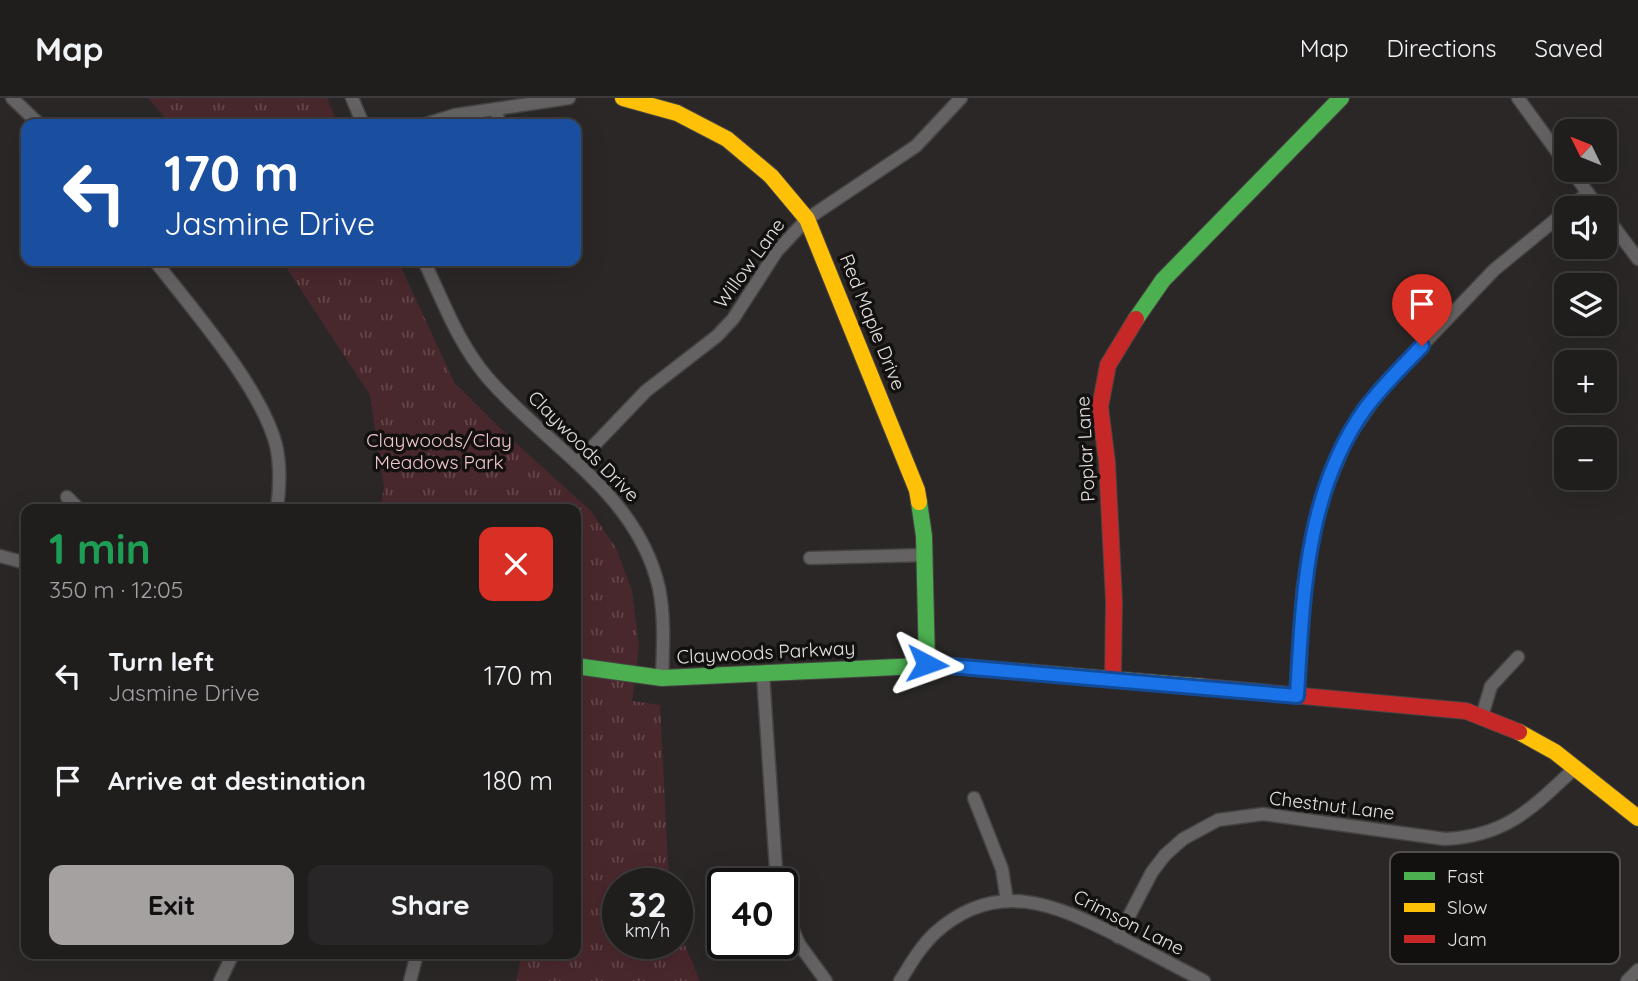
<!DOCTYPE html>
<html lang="en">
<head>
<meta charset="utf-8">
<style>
	body { margin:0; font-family:Quicksand,sans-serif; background:#282626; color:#f1f3f6; height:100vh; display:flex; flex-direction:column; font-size:26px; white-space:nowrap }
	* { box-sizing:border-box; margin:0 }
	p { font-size:23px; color:#a2a2a4 }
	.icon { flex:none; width:38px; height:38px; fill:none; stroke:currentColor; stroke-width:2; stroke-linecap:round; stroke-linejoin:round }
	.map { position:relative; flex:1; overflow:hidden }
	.details { position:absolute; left:21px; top:406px; width:560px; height:455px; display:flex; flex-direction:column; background:#201d1d; border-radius:14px; box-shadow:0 7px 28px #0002,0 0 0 2px #3d3b3b }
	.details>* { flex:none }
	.banner { position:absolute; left:21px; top:21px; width:560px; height:147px; border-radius:14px; box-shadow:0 7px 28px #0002,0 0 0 2px #3d3b3b; background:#1a4fa0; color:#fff; overflow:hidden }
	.needle { width:46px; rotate:313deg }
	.buttons { position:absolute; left:1554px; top:21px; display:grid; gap:14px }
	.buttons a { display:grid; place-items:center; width:63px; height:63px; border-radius:14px; background:#201d1d; box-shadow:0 7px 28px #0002,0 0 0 2px #3d3b3b; font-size:35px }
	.speed { position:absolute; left:602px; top:770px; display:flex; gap:14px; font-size:35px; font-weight:700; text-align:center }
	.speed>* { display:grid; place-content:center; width:91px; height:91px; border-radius:50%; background:#201d1d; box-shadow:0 7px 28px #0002,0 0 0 2px #3d3b3b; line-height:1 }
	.speed small { font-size:18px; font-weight:400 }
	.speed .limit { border:4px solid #111; border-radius:10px; background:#fff; color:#111 }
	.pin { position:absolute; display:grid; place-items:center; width:60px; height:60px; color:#fff; margin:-72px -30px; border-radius:50% 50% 50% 0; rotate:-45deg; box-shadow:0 0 7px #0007 }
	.pin .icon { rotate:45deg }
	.me { position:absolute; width:77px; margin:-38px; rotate:94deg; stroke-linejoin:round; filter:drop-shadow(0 0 5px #0008) }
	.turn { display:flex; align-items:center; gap:24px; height:147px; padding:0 28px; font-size:32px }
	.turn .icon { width:91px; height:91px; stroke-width:2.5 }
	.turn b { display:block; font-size:49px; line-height:60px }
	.round { display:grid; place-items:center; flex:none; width:74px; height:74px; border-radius:14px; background:#282626 }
	.head { display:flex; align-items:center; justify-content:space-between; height:119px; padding:0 28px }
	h1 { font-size:42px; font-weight:800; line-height:52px; color:#1e9e55 }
	.cta { display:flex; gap:14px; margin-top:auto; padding:14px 28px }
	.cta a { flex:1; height:80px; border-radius:14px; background:#a6a1a1; color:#111; font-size:28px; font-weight:800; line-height:80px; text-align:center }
	.cta a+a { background:#282626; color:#f1f3f6 }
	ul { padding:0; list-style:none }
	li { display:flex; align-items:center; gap:21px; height:105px; padding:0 28px }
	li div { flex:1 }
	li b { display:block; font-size:26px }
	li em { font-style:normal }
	header { display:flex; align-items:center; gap:42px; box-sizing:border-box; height:98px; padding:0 35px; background:#201d1d; border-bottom:2px solid #3d3b3b }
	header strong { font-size:33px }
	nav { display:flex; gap:38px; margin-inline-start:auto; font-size:24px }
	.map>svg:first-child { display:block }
</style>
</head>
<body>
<header>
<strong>Map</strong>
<nav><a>Map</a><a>Directions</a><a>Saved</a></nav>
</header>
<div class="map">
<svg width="1638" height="883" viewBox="0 0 1638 883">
	<defs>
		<pattern id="grass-tufts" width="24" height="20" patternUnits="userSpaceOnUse" patternTransform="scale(1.75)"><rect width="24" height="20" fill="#49282d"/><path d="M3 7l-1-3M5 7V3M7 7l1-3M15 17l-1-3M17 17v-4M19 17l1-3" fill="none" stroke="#63474b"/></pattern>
	</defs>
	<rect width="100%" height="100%" fill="#2b2727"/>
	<g fill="url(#grass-tufts)">
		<path d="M 148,0 L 327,0 L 338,26 L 171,26 Z"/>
		<path d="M 282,163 L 398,163 L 454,284 L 508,338 L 592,414 L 617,452 L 632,493 L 639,548 L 632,603 L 660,607 L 669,786 L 618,786 L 618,845 L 677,845 L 677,828 L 700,883 L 516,883 L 522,856 L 576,856 L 576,411 L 380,411 L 384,389 L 370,297 Z"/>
	</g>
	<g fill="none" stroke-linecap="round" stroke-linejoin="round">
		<g stroke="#464343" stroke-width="15">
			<g id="street">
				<path d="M 12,0 L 39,26"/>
				<path d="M 352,0 L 363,26"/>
				<path d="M 1518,0 L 1566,66"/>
				<path d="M 496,11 L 499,26"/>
				<path d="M 426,26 L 455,17 L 569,0"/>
				<path d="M 1571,72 L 1599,110"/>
				<path d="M 1569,110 L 1588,95"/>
				<path d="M 1605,117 L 1638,161"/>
				<path d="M 155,163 C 192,211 261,289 276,347 C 281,369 280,389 277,411"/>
				<path d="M 424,163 C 443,203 458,245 487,279 C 547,349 637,394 659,490 C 665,520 663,551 662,580"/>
				<path d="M 577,365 L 646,293 L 717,238 L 733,221 L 777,153 L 807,121 L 916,48 L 961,0"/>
				<path d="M 67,399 L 79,411"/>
				<path d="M 0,458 L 26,465"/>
				<path d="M 810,460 L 924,457"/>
				<path d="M 763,576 L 777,786"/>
				<path d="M 1296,598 L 1303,490 L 1318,410 L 1348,339 L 1386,285 L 1494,172 L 1566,113"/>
				<path d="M 1482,618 L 1491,588 L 1518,559"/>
				<path d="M 974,700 L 1002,771 L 1007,803"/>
				<path d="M 782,807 L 799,846 L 826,883"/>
				<path d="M 1118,839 L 1152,774 L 1165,757 L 1183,741 L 1218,722 L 1263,716 L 1445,741 C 1507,738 1532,710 1575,670"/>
				<path d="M 220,883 L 233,856"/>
				<path d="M 410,883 L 417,856"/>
				<path d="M 900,883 C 910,867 920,849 935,835 C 996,780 1055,806 1118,838 C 1147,853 1175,868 1204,883"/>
				<path d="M 1627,883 L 1638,872"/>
			</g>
		</g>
		<g stroke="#464343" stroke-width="18">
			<g id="fast">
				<path d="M 1136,221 L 1163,182 L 1341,0"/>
				<path d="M 919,404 L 924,438 L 927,566"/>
				<path d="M 576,568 L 662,580 L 941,567"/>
			</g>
		</g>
		<g stroke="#464343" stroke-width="18">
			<g id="slow">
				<path d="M 623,0 L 677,15 L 727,41 L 771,78 L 807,121 L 917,392 L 919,404"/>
				<path d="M 941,567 L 1205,589"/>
				<path d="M 1519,634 L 1555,654 L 1638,720"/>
			</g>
		</g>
		<g stroke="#464343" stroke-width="18">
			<g id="jam">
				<path d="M 1113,580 L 1114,503 L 1107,364 L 1100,309 L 1108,267 L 1136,221"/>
				<path d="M 1205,589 L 1466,613 L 1519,634"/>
			</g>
		</g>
		<use href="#street" stroke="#646262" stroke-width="12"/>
		<use href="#fast" stroke="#4caf50" stroke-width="16"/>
		<use href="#slow" stroke="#ffc107" stroke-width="16"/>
		<use href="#jam" stroke="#c62828" stroke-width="16"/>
	</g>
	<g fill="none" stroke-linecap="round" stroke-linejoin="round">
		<g stroke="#114b97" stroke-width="18">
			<path id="route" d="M 927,566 L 1297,598 C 1303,499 1305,395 1365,311 C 1382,288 1403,268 1422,248"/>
		</g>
		<use href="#route" stroke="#1a73e8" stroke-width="12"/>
	</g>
	<g text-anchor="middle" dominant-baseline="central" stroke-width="7" stroke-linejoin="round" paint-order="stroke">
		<g font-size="19" fill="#e8e3e3" stroke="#131010">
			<text transform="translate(749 165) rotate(-54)">Willow Lane</text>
			<text transform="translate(873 224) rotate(68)">Red Maple Drive</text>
			<text transform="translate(584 348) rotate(45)">Claywoods Drive</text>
			<text transform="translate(1085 351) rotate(-93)">Poplar Lane</text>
			<text transform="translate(766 554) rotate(-3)">Claywoods Parkway</text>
			<text transform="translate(1332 707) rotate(7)">Chestnut Lane</text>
			<text transform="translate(1129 824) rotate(27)">Crimson Lane</text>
		</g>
		<g font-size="19" fill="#f2c8cd" stroke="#131010">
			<text x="439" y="342">Claywoods/Clay<tspan x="439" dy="22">Meadows Park</tspan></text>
		</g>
	</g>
	<rect x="1390" y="754" width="230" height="112" rx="10" fill="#131010" stroke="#534f4f" stroke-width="2"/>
	<rect x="1404" y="774" width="31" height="8" fill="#4caf50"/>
	<rect x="1404" y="805" width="31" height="9" fill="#ffc107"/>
	<rect x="1404" y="837" width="31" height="8" fill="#c62828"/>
	<g font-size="19" fill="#e8e3e3">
		<text x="1447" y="785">Fast</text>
		<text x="1447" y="816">Slow</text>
		<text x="1447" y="848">Jam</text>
	</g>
</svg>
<div class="buttons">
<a><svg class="needle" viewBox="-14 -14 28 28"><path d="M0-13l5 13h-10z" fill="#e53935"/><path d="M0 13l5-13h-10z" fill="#a2a2a4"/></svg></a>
<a><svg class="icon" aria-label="sound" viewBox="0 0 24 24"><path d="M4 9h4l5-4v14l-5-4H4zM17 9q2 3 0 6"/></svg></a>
<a><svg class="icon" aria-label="layers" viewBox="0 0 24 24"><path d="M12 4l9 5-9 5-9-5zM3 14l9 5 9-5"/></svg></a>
<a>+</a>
<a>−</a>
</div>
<div class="speed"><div>32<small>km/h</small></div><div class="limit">40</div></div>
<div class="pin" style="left:1422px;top:248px;background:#d93025"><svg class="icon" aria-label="arrive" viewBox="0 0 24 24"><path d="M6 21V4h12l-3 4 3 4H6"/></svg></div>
<svg class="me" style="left:927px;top:566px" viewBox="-20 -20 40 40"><path d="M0-17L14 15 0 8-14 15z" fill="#1a73e8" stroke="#fff" stroke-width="4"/></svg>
<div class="banner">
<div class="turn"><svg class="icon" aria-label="left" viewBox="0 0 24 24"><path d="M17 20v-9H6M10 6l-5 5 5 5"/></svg><div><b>170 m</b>Jasmine Drive</div></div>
</div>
<section class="details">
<div class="head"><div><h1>1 min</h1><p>350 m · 12:05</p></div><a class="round" style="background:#d93025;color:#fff"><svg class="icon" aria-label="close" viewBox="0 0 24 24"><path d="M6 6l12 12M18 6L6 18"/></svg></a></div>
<ul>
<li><svg class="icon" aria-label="left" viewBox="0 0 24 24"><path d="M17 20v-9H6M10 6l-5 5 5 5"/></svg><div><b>Turn left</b><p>Jasmine Drive</p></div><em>170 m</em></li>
<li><svg class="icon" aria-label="arrive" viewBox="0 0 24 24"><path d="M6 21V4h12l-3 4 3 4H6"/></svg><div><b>Arrive at destination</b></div><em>180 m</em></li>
</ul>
<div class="cta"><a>Exit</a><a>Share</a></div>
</section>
</div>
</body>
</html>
